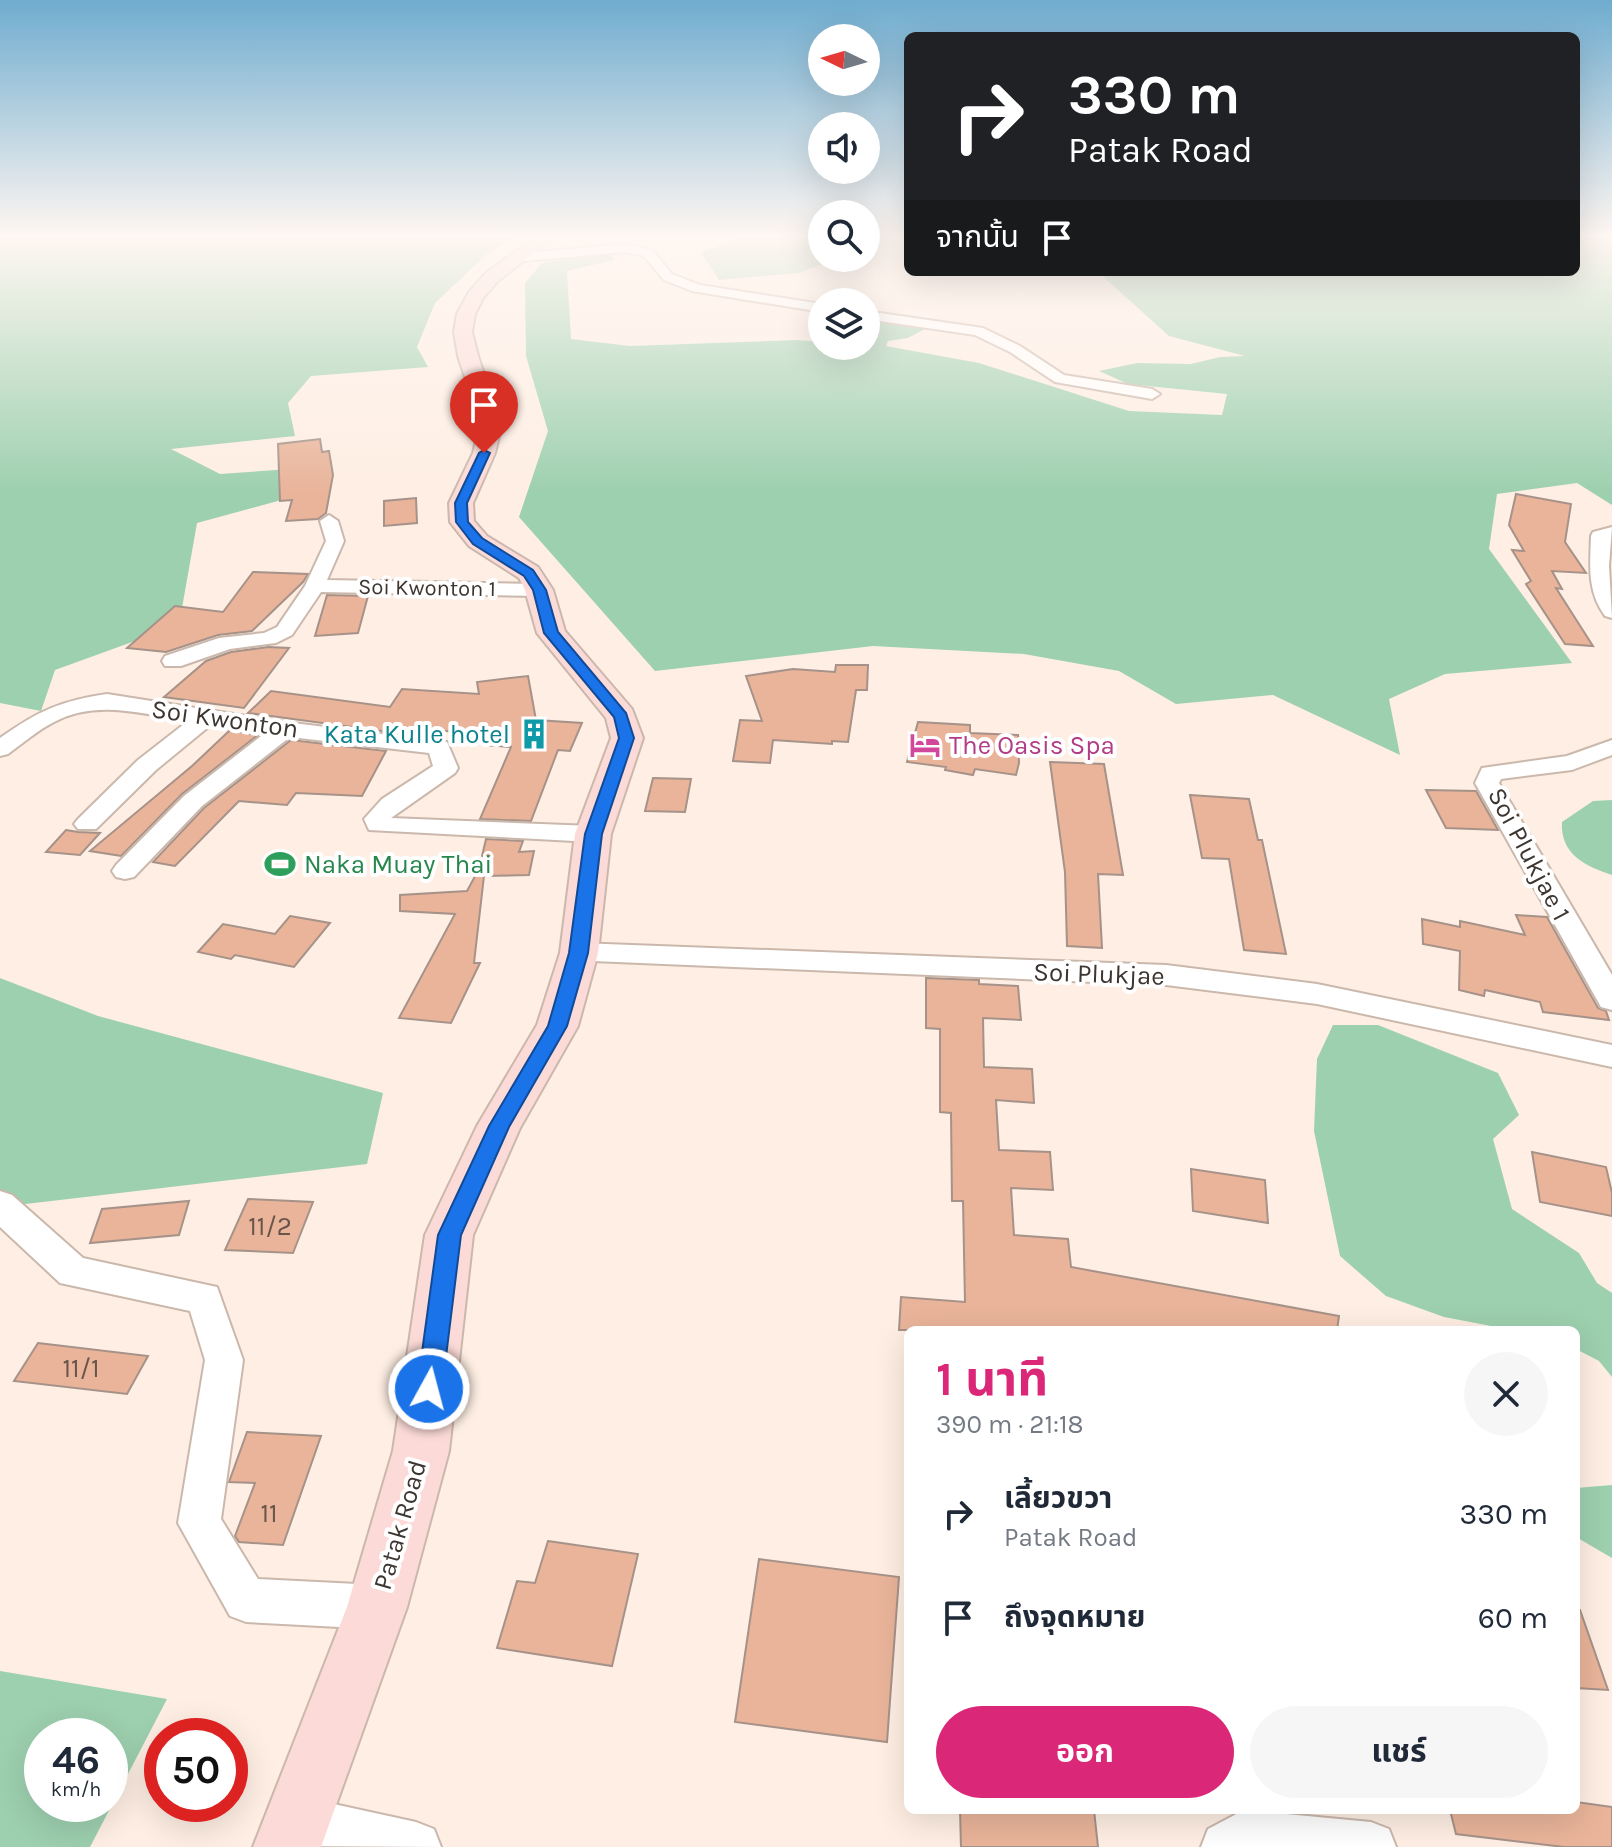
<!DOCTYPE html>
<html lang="th">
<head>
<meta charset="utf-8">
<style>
	body { margin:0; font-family:Karla,"Noto Sans Thai",sans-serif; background:#f6f6f7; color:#1f2937; height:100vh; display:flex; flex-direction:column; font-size:30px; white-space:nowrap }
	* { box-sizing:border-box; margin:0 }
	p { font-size:26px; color:#747a83 }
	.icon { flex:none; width:44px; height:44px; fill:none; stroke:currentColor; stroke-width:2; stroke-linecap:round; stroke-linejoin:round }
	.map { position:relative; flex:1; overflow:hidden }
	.panel { position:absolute; left:904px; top:1326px; width:676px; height:488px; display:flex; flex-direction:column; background:#fff; border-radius:12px; box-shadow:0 8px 32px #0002 }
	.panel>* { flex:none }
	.hud { position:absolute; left:904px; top:32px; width:676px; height:244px; border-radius:12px; box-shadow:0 8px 32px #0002; background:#202124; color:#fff; overflow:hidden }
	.needle { width:52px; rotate:275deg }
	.buttons { position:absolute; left:808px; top:24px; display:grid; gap:16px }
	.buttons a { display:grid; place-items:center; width:72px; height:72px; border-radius:50%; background:#fff; box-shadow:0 8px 32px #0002; font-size:40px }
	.speed { position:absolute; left:24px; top:1718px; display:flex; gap:16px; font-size:40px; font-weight:700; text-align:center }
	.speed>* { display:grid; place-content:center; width:104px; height:104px; border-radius:50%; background:#fff; box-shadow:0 8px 32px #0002; line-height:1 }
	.speed small { font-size:20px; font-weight:400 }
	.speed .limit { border:12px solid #d22; background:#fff; color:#111 }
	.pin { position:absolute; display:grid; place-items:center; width:68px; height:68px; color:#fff; margin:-82px -34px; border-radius:50% 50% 50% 0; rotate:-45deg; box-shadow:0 0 8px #0007 }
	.pin .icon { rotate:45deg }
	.me { position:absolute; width:88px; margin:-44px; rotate:7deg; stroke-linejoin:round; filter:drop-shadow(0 0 6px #0008) }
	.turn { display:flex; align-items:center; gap:28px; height:168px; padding:0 32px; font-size:36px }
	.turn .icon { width:104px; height:104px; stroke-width:2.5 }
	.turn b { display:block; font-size:56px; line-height:68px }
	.then { display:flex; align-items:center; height:76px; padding:0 32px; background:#0003; gap:16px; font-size:30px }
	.round { display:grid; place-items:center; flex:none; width:84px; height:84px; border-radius:42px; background:#f6f6f7 }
	.overview { display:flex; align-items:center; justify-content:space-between; height:136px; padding:0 32px }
	h1 { font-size:48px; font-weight:700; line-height:60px; color:#db2777 }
	.action { display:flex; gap:16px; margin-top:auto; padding:16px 32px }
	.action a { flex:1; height:92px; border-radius:48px; background:#db2777; color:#fff; font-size:32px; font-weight:700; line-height:92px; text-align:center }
	.action a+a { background:#f6f6f7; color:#1f2937 }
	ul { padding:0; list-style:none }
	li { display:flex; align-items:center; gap:24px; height:104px; padding:0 32px }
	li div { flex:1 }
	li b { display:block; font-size:30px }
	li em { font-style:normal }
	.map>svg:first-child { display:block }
</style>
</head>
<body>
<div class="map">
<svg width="1612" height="1847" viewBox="0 0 1612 1847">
	<rect width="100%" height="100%" fill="#feeee3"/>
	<g fill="#9dd0af" fill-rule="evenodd">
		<path d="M 0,235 L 518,235 L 487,254 L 435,303 L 417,347 L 428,367 L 311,376 L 288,403 L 295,436 L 171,449 L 220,474 L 291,469 L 307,493 L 197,523 L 179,625 L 55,670 L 41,711 L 0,703 Z"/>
		<path d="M 750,235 L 822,235 L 822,258 L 838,258 L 799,273 L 719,280 L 701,252 Z"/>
		<path d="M 1576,235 L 1612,235 L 1612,505 L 1577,483 L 1497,494 L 1489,549 L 1572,663 L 1445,674 L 1389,699 L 1400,755 L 1273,695 L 1176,704 L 1119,671 L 1024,654 L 873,646 L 655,671 L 519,517 L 548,431 L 526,356 L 525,283 L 542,263 L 610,252 L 614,260 L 567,271 L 571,339 L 630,346 L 797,340 L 822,342 L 822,346 L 866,346 L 866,320 L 925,329 L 908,338 L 888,341 L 886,346 L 979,363 L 1129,411 L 1222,415 L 1227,394 L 1128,384 L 1099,371 L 1137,363 L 1191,364 L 1220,357 L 1245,356 L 1169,336 L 1098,272 L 1576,272 Z"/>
		<path d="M 1612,800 L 1612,875 C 1585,866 1560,854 1562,822 L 1593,801 Z"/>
		<path d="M 0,978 L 98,1016 L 383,1093 L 367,1164 L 0,1207 Z"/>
		<path d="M 1333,1025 L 1378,1025 L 1498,1073 L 1519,1115 L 1493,1139 L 1512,1209 L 1579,1253 L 1597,1283 L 1612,1293 L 1612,1377 L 1599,1361 L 1576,1349 L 1576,1330 L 1512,1330 L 1444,1317 L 1386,1296 L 1340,1256 L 1314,1131 L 1317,1059 Z"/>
		<path d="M 1612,1485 L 1612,1558 L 1576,1537 L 1576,1488 Z"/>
		<path d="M 0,1671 L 167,1699 L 90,1847 L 0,1847 ZM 110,1736 L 110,1804 L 42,1804 L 42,1736 Z"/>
	</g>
	<g fill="#e9b49a" stroke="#a69288" stroke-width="2">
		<path d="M 320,439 L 322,452 L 329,451 L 333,475 L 326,513 L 318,519 L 286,521 L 292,500 L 280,501 L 278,444 Z"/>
		<path d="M 1516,494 L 1571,504 L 1565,542 L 1586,573 L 1552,571 L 1562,589 L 1556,588 L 1593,646 L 1565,644 L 1526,584 L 1531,581 L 1512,550 L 1524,551 L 1509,525 Z"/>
		<path d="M 416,498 L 417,523 L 384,526 L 384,501 Z"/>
		<path d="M 253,572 L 308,574 L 303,582 L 252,631 L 218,635 L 166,652 L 127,648 L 175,606 L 223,612 Z"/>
		<path d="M 327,595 L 368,596 L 358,633 L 315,636 Z"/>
		<path d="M 268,647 L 289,648 L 244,708 L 164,697 L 206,661 L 231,652 Z"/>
		<path d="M 836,665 L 868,665 L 867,690 L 856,690 L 848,742 L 832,741 L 832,744 L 773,740 L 770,763 L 733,761 L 740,720 L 762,721 L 746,676 L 793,669 L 835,672 Z"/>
		<path d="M 528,676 L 536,720 L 582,723 L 570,751 L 558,750 L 531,821 L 480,819 L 511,747 L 486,745 L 490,737 L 439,730 L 436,734 L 397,730 L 396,733 L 248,713 L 271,691 L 390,707 L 402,689 L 479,694 L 477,682 Z"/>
		<path d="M 918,722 L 970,725 L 970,733 L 1018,735 L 1019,763 L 1016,775 L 975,769 L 973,775 L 945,770 L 946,767 L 907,762 Z"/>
		<path d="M 230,730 L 258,735 L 182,794 L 121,856 L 90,851 L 192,766 Z"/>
		<path d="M 291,740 L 386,751 L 362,796 L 296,793 L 287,805 L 239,801 L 175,866 L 153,862 L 204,808 Z"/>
		<path d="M 1050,762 L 1104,764 L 1123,875 L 1098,874 L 1102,948 L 1067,946 L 1065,872 Z"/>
		<path d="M 653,778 L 691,779 L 685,812 L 645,811 Z"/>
		<path d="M 1426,790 L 1476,791 L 1498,830 L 1446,828 Z"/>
		<path d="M 1190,795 L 1249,799 L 1258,840 L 1262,840 L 1286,954 L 1244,950 L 1229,859 L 1202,858 Z"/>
		<path d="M 66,830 L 78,832 L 100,833 L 80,855 L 46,852 Z"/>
		<path d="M 486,839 L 523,841 L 519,852 L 534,851 L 529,875 L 484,876 L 474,963 L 480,963 L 451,1023 L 399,1018 L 455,914 L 400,911 L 400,895 L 467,891 L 479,869 Z"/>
		<path d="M 1516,915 L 1547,917 L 1598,1008 L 1606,1011 L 1609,1020 L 1543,1012 L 1540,1002 L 1485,990 L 1484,996 L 1459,990 L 1460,951 L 1423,944 L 1422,919 L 1460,927 L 1460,921 L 1525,935 Z"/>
		<path d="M 290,916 L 330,923 L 294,967 L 235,955 L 231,959 L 198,952 L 223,924 L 275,934 Z"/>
		<path d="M 926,978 L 979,980 L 979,984 L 1018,986 L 1021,1020 L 983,1018 L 984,1067 L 1032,1069 L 1034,1103 L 996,1100 L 999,1150 L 1050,1152 L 1053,1190 L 1011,1188 L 1014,1235 L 1068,1239 L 1071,1267 L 1339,1316 L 1337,1330 L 899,1330 L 901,1297 L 965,1302 L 963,1201 L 952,1201 L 951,1113 L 940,1112 L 940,1029 L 926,1028 Z"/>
		<path d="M 1532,1152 L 1606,1167 L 1612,1193 L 1612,1216 L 1540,1202 Z"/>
		<path d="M 1191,1169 L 1265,1180 L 1268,1223 L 1193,1211 Z"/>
		<path d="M 248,1199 L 313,1202 L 293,1253 L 225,1250 Z"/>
		<path d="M 189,1201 L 179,1235 L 90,1243 L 102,1209 Z"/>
		<path d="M 38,1343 L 148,1356 L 127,1394 L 14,1381 Z"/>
		<path d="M 247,1432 L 321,1436 L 283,1545 L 239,1542 L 235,1536 L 255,1483 L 229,1482 Z"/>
		<path d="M 548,1541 L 638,1554 L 612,1666 L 497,1648 L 517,1581 L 535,1583 Z"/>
		<path d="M 759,1559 L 899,1577 L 887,1742 L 735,1722 Z"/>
		<path d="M 1576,1610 L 1580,1610 L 1608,1690 L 1576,1688 Z"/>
		<path d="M 1576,1802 L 1612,1807 L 1612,1847 L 1564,1847 L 1456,1834 L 1450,1810 L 1576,1810 Z"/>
		<path d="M 960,1810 L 1094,1810 L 1098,1847 L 961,1847 Z"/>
	</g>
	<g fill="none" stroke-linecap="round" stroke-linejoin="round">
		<g stroke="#cbb8ac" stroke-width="4">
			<g id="street">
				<path d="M 625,244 L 652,250 L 672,274 L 700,285 L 822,304 L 822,312 L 692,291 L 664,280 L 644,256 L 625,252 L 513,262 L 507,258 L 513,254 Z"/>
				<path d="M 866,311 L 983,328 L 1020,346 L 1064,375 L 1152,389 L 1160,394 L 1152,399 L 1055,382 L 1010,352 L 975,335 L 866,319 Z"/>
				<path d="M 329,515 L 338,521 L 344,541 L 327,580 L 539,584 L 549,590 L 539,596 L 321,592 L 292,635 L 276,643 L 230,649 L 181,666 L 165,666 L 162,661 L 165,656 L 219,638 L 264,633 L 277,627 L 305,586 L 326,541 L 320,521 Z"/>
				<path d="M 1612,527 L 1609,566 L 1612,618 L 1605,616 C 1587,591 1590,566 1591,536 L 1593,532 Z"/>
				<path d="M 107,694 L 285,722 L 447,742 L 458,768 L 455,773 L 391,818 L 593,826 L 602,828 L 606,834 L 602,840 L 593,842 L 369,830 L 364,819 L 382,799 L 433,766 L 429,753 L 290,737 L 202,806 L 134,877 L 125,879 L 116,877 L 112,871 L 116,865 L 184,796 L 265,733 L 212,724 L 156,770 L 96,829 L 78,829 L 74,824 L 78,819 L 138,760 L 188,721 C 143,714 96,699 54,722 C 38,730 23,743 8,754 L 0,756 L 0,738 C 38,711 60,701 107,694 Z"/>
				<path d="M 1612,740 L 1612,755 L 1572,770 L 1501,779 L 1499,783 L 1612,975 L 1612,1010 L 1601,1007 L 1475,783 L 1482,768 L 1567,756 Z"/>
				<path d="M 579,943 L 1166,965 L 1317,984 L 1612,1045 L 1612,1067 L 1317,1004 L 1166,985 L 569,960 L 565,953 L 569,946 Z"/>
				<path d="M 0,1191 L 12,1195 L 83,1258 L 217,1287 L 243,1360 L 221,1519 L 258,1579 L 377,1585 L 393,1591 L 399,1607 L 393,1623 L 377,1629 L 246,1622 L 230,1616 L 178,1523 L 205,1360 L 190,1311 L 60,1283 L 0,1227 Z"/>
				<path d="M 297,1796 L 416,1822 L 434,1829 L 441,1847 L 297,1846 L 280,1838 L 272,1821 L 280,1804 Z"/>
				<path d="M 1244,1810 L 1371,1822 L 1389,1829 L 1396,1847 L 1201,1847 L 1208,1829 Z"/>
			</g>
		</g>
		<g stroke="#cbb8ac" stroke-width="4">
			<path id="secondary" d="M 539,235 L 557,235 L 498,281 L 483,298 L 475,314 L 472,332 L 478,356 L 487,383 L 500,402 L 501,428 L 495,453 L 473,503 L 474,521 L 487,536 L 538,567 L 553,590 L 565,631 L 632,709 L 643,738 L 611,834 L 598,953 L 578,1026 L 520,1128 L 473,1235 L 449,1451 L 407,1607 L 321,1847 L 253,1847 L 347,1607 L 393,1451 L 425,1235 L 477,1126 L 537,1025 L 560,953 L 575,834 L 611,738 L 606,718 L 537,633 L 525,590 L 519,578 L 469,546 L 450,522 L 449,503 L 473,453 L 479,428 L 478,402 L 467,383 L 458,356 L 454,332 L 457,314 L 469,292 L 486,273 Z"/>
		</g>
		<use href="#street" fill="#fff" fill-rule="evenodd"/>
		<use href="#secondary" fill="#fcdad7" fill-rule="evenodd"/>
	</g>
	<linearGradient id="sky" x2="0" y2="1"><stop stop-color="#6faccf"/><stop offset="0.48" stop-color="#fff7f2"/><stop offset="1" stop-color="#fff7f2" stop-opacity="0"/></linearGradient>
	<rect width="1612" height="493" fill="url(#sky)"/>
	<path fill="#1a73e8" stroke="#114b97" stroke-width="2" d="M 484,450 L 490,453 L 467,503 L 468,522 L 482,538 L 533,570 L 546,590 L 558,632 L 626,713 L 634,738 L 602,834 L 588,953 L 567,1026 L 509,1127 L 461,1235 L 442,1389 L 438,1398 L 429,1401 L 420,1398 L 417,1389 L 438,1235 L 489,1126 L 548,1026 L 569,953 L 585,834 L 619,738 L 614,717 L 544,633 L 533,590 L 524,576 L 473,544 L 456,522 L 455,503 L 479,453 Z"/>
	<defs>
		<g id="building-bare" transform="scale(2.4)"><path d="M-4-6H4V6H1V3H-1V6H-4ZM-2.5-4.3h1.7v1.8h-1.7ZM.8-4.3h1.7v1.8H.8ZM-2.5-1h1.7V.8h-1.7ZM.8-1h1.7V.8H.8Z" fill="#0f9aa8" stroke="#fff" stroke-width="2.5" paint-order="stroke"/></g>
		<g id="hotel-bare" transform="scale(2.4)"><path d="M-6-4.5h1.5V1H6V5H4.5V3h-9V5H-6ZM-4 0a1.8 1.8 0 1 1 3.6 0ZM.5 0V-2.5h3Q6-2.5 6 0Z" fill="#d1479c" stroke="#fff" stroke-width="2.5" paint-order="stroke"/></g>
		<g id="stadium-bare" transform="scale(2.4)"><path d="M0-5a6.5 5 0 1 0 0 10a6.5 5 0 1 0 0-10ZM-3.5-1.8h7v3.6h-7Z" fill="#2e9e5b" stroke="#fff" stroke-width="2.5" paint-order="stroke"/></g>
	</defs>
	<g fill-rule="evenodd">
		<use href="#building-bare" x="534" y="734"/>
		<use href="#hotel-bare" x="925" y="745"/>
		<use href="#stadium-bare" x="280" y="864"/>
	</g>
	<g text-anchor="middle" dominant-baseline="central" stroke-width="8" stroke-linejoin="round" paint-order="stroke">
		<g font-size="22" fill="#3d3530" stroke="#fff">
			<text transform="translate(427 588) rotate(1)">Soi Kwonton 1</text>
		</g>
		<g font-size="26" fill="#3d3530" stroke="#fff">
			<text transform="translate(225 719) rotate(8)">Soi Kwonton</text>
			<text transform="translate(1529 854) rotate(62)">Soi Plukjae 1</text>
			<text transform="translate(1099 974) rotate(2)">Soi Plukjae</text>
			<text transform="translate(400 1525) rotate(-74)">Patak Road</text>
		</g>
		<g font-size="26" fill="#0d838f" stroke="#fff" text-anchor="end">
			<text x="510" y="734">Kata Kulle hotel</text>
		</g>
		<g font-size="26" fill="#b23c85" stroke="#fff" text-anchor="start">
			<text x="949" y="745">The Oasis Spa</text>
		</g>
		<g font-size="26" fill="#27864d" stroke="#fff" text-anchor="start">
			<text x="304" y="864">Naka Muay Thai</text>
		</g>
		<g font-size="26" fill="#68554a">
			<text x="270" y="1226">11/2</text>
			<text x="81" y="1368">11/1</text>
			<text x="269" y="1513">11</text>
		</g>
	</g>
</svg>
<div class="buttons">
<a><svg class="needle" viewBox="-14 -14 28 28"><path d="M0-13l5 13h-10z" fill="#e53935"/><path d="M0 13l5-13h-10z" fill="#747a83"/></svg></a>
<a><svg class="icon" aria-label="sound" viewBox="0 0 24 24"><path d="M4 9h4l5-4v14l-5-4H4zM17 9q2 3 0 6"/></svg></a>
<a><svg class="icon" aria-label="search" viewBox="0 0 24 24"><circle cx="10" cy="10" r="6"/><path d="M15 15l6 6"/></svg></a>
<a><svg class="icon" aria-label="layers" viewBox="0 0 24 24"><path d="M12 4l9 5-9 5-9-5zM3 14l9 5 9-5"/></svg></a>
</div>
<div class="speed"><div>46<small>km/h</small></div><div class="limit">50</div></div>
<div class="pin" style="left:484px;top:453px;background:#d93025"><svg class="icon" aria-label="arrive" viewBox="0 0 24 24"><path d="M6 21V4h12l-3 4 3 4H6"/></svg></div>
<svg class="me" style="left:429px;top:1389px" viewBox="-20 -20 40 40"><circle r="17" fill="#1a73e8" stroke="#fff" stroke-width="3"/><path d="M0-11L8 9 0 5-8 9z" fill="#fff"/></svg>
<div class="hud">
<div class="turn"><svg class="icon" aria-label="right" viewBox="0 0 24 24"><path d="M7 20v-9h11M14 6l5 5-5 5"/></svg><div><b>330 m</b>Patak Road</div></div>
<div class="then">จากนั้น<svg class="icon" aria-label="arrive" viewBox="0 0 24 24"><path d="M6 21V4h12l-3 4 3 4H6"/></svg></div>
</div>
<section class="panel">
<div class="overview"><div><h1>1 นาที</h1><p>390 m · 21:18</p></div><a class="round"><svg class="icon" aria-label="close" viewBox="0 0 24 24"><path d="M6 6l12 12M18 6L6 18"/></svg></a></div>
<ul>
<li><svg class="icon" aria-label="right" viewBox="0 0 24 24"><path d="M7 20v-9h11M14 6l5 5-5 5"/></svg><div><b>เลี้ยวขวา</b><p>Patak Road</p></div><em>330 m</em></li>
<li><svg class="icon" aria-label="arrive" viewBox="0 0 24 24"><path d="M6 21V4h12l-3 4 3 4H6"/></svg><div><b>ถึงจุดหมาย</b></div><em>60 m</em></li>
</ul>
<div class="action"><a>ออก</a><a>แชร์</a></div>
</section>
</div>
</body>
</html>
